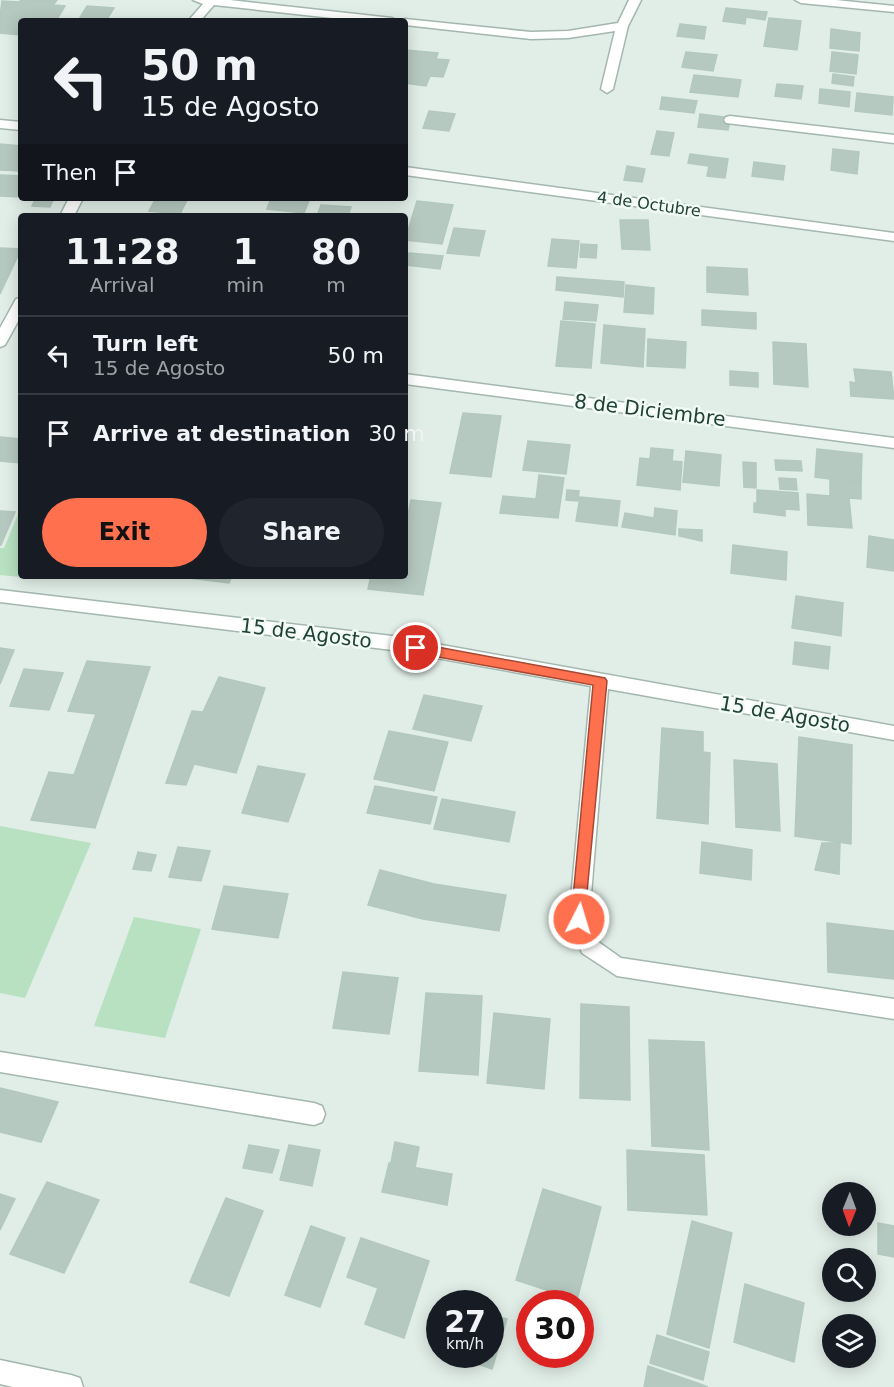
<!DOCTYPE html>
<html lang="en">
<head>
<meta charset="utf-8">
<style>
	body { margin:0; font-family:"DejaVu Sans",sans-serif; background:#20242c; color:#f1f3f6; height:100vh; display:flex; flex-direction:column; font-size:22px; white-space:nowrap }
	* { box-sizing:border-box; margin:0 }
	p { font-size:20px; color:#9ea1a6 }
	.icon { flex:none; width:33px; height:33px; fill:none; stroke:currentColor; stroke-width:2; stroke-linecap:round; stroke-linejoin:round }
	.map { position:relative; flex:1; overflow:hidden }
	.panel { position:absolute; left:18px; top:213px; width:390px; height:366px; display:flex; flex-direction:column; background:#171b24; border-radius:6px; box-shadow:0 3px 15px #0003 }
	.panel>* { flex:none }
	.top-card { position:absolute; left:18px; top:18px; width:390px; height:183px; border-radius:6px; box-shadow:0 3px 15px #0003; background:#171b24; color:#f1f3f6; overflow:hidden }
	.needle { width:39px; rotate:181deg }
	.controls { position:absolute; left:822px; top:1182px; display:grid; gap:12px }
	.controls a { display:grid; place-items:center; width:54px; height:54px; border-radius:50%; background:#171b24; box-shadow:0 3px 15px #0003; font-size:30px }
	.speed { position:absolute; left:426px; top:1290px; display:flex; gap:12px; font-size:30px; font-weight:700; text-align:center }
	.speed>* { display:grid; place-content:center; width:78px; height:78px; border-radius:50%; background:#171b24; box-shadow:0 3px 15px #0003; line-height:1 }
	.speed small { font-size:15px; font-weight:400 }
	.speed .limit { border:9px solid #d22; background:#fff; color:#111 }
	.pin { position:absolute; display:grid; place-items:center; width:51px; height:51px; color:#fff; margin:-26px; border:3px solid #fff; border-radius:50%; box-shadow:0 2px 6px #0007 }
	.me { position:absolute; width:66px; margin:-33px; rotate:5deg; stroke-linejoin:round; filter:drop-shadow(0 0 4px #0008) }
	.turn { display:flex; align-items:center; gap:21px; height:126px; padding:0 24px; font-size:27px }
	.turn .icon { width:78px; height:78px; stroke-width:2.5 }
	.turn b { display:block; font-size:42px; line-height:51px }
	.then { display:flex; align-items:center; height:57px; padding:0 24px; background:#0003; gap:12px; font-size:22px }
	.eta { display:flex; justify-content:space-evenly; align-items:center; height:102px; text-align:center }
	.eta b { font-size:36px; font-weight:600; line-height:42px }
	.action { display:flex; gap:12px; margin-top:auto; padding:12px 24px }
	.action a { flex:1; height:69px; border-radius:36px; background:#ff704e; color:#111; font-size:24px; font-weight:600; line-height:69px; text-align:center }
	.action a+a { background:#20242c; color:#f1f3f6 }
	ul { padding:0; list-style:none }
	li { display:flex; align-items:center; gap:18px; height:78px; padding:0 24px; border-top:2px solid #363941 }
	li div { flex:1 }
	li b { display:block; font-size:22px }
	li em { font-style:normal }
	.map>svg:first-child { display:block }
</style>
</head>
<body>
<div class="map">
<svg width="894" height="1387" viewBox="0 0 894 1387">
	<rect width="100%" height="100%" fill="#e1eee7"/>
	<g fill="#b7e1c1">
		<path d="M 21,507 L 21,576 L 46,576 L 41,579 L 0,575 L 0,548 L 4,548 Z"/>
		<path d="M 0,826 L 91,843 L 25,998 L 0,993 Z"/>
		<path d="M 134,917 L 201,929 L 165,1038 L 94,1026 Z"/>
	</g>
	<g fill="#b6c9c0" stroke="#b3c8be" stroke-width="1.5">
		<path d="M 21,0 L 57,0 L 53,5 L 65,6 L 56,21 L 0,17 L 2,1 L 19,2 Z"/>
		<path d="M 87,6 L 114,8 L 106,21 L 78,21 Z"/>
		<path d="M 726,8 L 767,12 L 765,20 L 746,17 L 745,24 L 723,21 Z"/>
		<path d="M 0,18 L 35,21 L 21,21 L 21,35 L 0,33 Z"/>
		<path d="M 769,18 L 801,21 L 797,50 L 764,46 Z"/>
		<path d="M 680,24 L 706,27 L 704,39 L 677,36 Z"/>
		<path d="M 831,29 L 860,33 L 859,51 L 830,48 Z"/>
		<path d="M 405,50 L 438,53 L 436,59 L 449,60 L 443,77 L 430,76 L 426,86 L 405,83 Z"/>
		<path d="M 686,52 L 717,55 L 713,71 L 682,67 Z"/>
		<path d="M 832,52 L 858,55 L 856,74 L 830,71 Z"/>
		<path d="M 833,74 L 854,77 L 853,86 L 832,83 Z"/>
		<path d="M 694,75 L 741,80 L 738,97 L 690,92 Z"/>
		<path d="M 777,84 L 803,86 L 801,99 L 775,96 Z"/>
		<path d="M 820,89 L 850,92 L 849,107 L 819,103 Z"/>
		<path d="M 857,93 L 893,97 L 892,115 L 855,111 Z"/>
		<path d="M 662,97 L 697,101 L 694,113 L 660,109 Z"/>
		<path d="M 429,111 L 455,114 L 449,131 L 423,128 Z"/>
		<path d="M 700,114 L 731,118 L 728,130 L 698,127 Z"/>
		<path d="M 657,131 L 674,133 L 669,156 L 651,154 Z"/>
		<path d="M 0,144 L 21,146 L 21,171 L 0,170 Z"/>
		<path d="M 833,149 L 859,152 L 857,174 L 831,170 Z"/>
		<path d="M 690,154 L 728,159 L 725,178 L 707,176 L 709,166 L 688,163 Z"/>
		<path d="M 754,162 L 785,166 L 783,180 L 752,176 Z"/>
		<path d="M 627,166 L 645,169 L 642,182 L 624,180 Z"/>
		<path d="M 0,175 L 21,176 L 21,197 L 0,196 Z"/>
		<path d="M 36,198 L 54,198 L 50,207 L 32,206 Z"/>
		<path d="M 156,198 L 188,198 L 180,214 L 149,211 Z"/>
		<path d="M 271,198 L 310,198 L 304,213 L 267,209 Z"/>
		<path d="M 417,201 L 453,205 L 442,244 L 405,240 Z"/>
		<path d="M 321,205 L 351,207 L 348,216 L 317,216 Z"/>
		<path d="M 620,220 L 648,220 L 650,250 L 622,249 Z"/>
		<path d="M 454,228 L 485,231 L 479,256 L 447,253 Z"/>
		<path d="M 552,239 L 579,241 L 576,268 L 548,266 Z"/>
		<path d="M 581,244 L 597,245 L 596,258 L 580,257 Z"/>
		<path d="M 0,248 L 21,249 L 0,294 Z"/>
		<path d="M 409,253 L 443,256 L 440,269 L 406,265 Z"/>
		<path d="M 707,267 L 747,269 L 748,295 L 707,292 Z"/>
		<path d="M 557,277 L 624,282 L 623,297 L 556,290 Z"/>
		<path d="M 626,285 L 654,288 L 653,314 L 624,312 Z"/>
		<path d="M 565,302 L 598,305 L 596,321 L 563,319 Z"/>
		<path d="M 702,310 L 756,313 L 756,329 L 702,325 Z"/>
		<path d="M 561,321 L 595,324 L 591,368 L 556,366 Z"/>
		<path d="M 604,325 L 645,329 L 643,367 L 601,363 Z"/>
		<path d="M 648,339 L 686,342 L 685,368 L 647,366 Z"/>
		<path d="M 773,342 L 806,344 L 808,387 L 774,384 Z"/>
		<path d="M 854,369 L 891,372 L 894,399 L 851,396 L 850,382 L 856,383 Z"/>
		<path d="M 730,371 L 758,373 L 758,387 L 730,385 Z"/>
		<path d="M 463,413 L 501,416 L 491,477 L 450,473 Z"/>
		<path d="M 0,437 L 21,439 L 21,463 L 0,461 Z"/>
		<path d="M 528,441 L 570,445 L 566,474 L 523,470 Z"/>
		<path d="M 651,448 L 673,450 L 672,461 L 682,462 L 680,490 L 637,485 L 640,458 L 650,459 Z"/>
		<path d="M 817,449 L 862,454 L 861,483 L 815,477 Z"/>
		<path d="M 686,451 L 721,455 L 719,486 L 683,482 Z"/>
		<path d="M 775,460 L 801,461 L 802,471 L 776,470 Z"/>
		<path d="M 743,462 L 756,463 L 756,488 L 744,487 Z"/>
		<path d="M 539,475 L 564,478 L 558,518 L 500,513 L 503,496 L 536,499 Z"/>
		<path d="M 779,478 L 796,479 L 797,490 L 780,489 Z"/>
		<path d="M 830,479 L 861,482 L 861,499 L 849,498 L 852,528 L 808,525 L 807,494 L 830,496 Z"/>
		<path d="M 567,490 L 579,491 L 578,501 L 566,500 Z"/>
		<path d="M 757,490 L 798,493 L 799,510 L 785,509 L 785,516 L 754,512 L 754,503 L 757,503 Z"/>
		<path d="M 580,497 L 620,501 L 617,526 L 576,521 Z"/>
		<path d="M 411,500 L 441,503 L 423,595 L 368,589 L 371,576 L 405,576 L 405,528 Z"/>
		<path d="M 655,508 L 677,511 L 675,535 L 622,527 L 625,513 L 654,518 Z"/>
		<path d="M 0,511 L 15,512 L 1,545 L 0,545 Z"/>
		<path d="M 679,529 L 702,530 L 702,541 L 679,536 Z"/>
		<path d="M 869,536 L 894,540 L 894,571 L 867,567 Z"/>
		<path d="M 733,545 L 787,552 L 786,580 L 731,573 Z"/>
		<path d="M 173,576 L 232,576 L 229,583 Z"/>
		<path d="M 796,596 L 843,603 L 841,636 L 792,628 Z"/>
		<path d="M 795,642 L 830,647 L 828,669 L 793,664 Z"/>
		<path d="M 0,648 L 14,650 L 0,684 Z"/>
		<path d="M 87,661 L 150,667 L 95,828 L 31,820 L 49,772 L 74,775 L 96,714 L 68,711 Z"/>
		<path d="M 24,669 L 63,673 L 49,710 L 10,706 Z"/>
		<path d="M 219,677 L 265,688 L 236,773 L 194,764 L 186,785 L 166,783 L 192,711 L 203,712 Z"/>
		<path d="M 424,695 L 482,706 L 471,741 L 413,729 Z"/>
		<path d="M 662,728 L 703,732 L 703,752 L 710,753 L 708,824 L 657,818 Z"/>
		<path d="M 389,731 L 448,742 L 434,791 L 374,779 Z"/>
		<path d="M 799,737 L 852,745 L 851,844 L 795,836 Z"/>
		<path d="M 734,760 L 777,764 L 780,831 L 736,827 Z"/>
		<path d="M 258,766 L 305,774 L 288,822 L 242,813 Z"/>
		<path d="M 375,786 L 437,797 L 430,824 L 367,813 Z"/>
		<path d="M 442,799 L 515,812 L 509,842 L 434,829 Z"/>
		<path d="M 702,842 L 752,850 L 751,880 L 700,873 Z"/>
		<path d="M 822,843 L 840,843 L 839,874 L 815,870 Z"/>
		<path d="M 178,847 L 210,851 L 201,881 L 169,877 Z"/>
		<path d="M 138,852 L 156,855 L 151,871 L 133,869 Z"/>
		<path d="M 380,870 L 434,884 L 506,895 L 499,931 L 423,919 L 368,905 Z"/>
		<path d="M 224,886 L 288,894 L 278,938 L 212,929 Z"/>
		<path d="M 827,923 L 894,931 L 894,979 L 828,972 Z"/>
		<path d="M 343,972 L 398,978 L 389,1034 L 333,1028 Z"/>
		<path d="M 426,993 L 482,996 L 478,1075 L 419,1071 Z"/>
		<path d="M 581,1004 L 629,1007 L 630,1100 L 580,1098 Z"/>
		<path d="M 494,1013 L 550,1019 L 544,1089 L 487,1083 Z"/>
		<path d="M 649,1040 L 704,1042 L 709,1150 L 652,1146 Z"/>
		<path d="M 0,1088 L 58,1102 L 41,1142 L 0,1132 Z"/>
		<path d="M 395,1142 L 419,1147 L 414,1173 L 390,1168 Z"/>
		<path d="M 249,1145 L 279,1150 L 272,1173 L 243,1168 Z"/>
		<path d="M 289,1145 L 320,1150 L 312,1186 L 280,1180 Z"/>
		<path d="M 627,1150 L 704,1155 L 707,1215 L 628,1210 Z"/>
		<path d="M 389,1163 L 452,1174 L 447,1205 L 382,1192 Z"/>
		<path d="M 47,1182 L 99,1200 L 64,1273 L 10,1254 Z"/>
		<path d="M 543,1189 L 601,1207 L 577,1300 L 516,1280 Z"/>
		<path d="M 0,1194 L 15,1199 L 0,1230 Z"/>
		<path d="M 226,1198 L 263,1211 L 229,1296 L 190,1282 Z"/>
		<path d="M 692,1221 L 732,1233 L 709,1348 L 667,1334 Z"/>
		<path d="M 878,1223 L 894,1226 L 894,1257 L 878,1254 Z"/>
		<path d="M 311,1226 L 345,1238 L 320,1307 L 285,1295 Z"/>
		<path d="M 361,1238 L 429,1261 L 404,1338 L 365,1324 L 378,1288 L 347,1277 Z"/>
		<path d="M 745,1284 L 804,1303 L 794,1362 L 734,1342 Z"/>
		<path d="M 490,1314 L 507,1319 L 492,1369 L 450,1354 L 490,1354 Z"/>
		<path d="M 657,1335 L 709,1352 L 703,1380 L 650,1363 Z"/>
		<path d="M 648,1366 L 700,1384 L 708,1387 L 644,1387 Z"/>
	</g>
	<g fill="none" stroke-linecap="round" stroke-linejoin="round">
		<g stroke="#a3b7ae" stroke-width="3">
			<g id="minor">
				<path d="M 193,0 L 230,0 L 392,18 L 398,21 L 360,21 L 214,5 L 200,21 L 188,21 L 203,4 Z"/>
				<path d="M 629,0 L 641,0 L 628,26 L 613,89 L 607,93 L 601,89 L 615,31 L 568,38 L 531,39 L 405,25 L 405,21 L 400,21 L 405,19 L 531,32 L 568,31 L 618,23 Z"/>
				<path d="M 795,0 L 836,0 L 894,6 L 894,12 L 801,3 Z"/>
				<path d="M 730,116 L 894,135 L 894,143 L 726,123 L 724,120 L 726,117 Z"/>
				<path d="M 0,120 L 21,122 L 21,130 L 0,128 Z"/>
				<path d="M 405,167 L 894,233 L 894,241 L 405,175 Z"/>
				<path d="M 69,198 L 83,198 L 74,216 L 60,216 Z"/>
				<path d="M 21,298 L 21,316 L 5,345 L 0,347 L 0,328 L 16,299 Z"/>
				<path d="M 405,374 L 894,438 L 894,448 L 405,384 Z"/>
				<path d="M 0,590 L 392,636 L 894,726 L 894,740 L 608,689 L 589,919 L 597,941 L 621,958 L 894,999 L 894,1019 L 617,976 L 582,953 L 569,919 L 591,686 L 392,650 L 0,602 Z"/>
				<path d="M 0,1052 L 314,1103 L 322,1106 L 325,1114 L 322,1122 L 314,1125 L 0,1072 Z"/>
				<path d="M 0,1360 L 71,1375 L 80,1378 L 83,1387 L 13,1387 L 0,1384 Z"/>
			</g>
		</g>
		<use href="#minor" fill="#fff" fill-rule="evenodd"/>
	</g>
	<path fill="#ff704e" stroke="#a64933" stroke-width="1.5" d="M 416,643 L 605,678 L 607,681 L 584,924 L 579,926 L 574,924 L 571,919 L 593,685 L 416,653 L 409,648 Z"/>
	<g text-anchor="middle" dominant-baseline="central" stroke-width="5" stroke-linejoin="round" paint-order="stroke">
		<g font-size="16" fill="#1f4136" stroke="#f2faf6">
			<text transform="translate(649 204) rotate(8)">4 de Octubre</text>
		</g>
		<g font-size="20" fill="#1f4136" stroke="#f2faf6">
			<text transform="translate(650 410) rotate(7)">8 de Diciembre</text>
			<text transform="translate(306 633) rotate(7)">15 de Agosto</text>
			<text transform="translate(785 714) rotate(10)">15 de Agosto</text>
		</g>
	</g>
</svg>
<div class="controls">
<a><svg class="needle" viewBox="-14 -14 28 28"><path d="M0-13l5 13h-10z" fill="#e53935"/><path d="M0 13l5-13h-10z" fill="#9ea1a6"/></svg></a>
<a><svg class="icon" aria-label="search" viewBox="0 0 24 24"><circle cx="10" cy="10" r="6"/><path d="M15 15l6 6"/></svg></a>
<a><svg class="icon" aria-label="layers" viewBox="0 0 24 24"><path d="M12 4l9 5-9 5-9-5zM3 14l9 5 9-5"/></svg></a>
</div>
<div class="speed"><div>27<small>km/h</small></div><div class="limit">30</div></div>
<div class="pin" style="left:416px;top:648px;background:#d93025"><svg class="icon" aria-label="arrive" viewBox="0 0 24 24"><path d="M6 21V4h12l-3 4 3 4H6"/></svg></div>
<svg class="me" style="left:579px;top:919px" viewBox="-20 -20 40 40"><circle r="17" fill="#ff704e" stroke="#fff" stroke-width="3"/><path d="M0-11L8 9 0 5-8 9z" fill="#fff"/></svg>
<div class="top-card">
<div class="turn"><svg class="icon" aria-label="left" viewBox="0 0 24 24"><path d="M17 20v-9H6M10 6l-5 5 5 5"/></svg><div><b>50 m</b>15 de Agosto</div></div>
<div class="then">Then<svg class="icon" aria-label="arrive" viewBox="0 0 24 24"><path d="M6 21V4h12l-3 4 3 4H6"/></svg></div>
</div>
<section class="panel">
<div class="eta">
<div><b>11:28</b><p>Arrival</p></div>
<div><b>1</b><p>min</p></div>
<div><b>80</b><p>m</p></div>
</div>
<ul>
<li><svg class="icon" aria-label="left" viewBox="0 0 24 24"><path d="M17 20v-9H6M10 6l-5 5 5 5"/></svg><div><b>Turn left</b><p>15 de Agosto</p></div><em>50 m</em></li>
<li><svg class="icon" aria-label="arrive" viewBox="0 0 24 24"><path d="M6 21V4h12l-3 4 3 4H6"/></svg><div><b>Arrive at destination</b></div><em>30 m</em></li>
</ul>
<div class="action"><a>Exit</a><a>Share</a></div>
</section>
</div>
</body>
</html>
